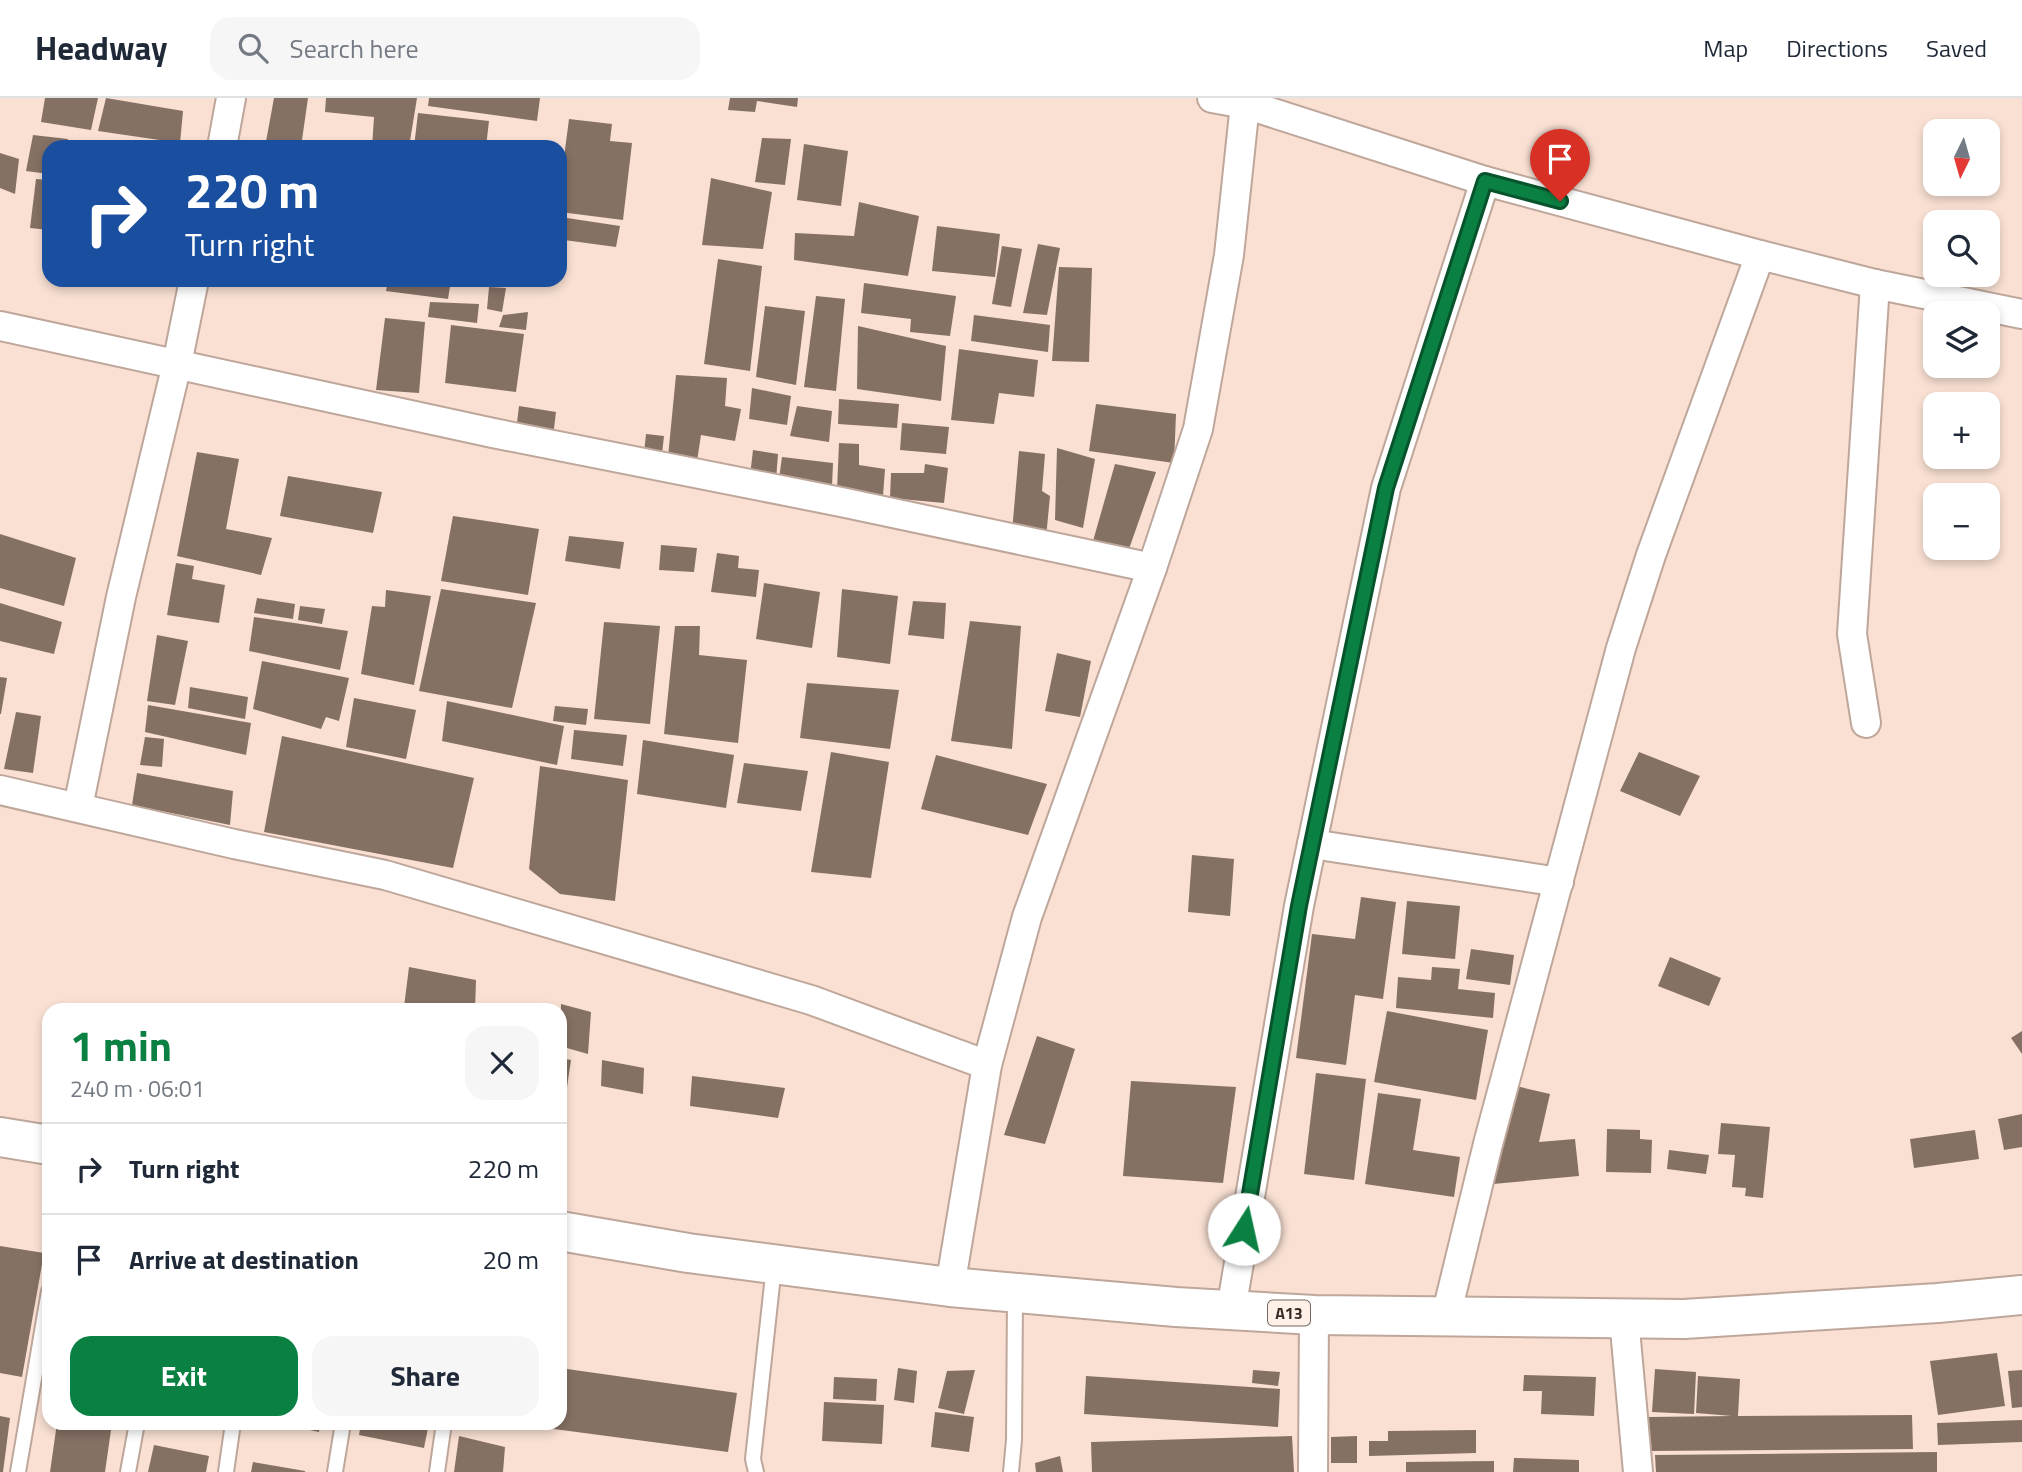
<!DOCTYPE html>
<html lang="en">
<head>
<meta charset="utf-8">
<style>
	body { margin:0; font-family:"Titillium Web",sans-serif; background:#f6f6f7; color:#1f2937; height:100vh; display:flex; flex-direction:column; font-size:26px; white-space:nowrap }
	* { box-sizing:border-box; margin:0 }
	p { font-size:23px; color:#747a83 }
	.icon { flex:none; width:38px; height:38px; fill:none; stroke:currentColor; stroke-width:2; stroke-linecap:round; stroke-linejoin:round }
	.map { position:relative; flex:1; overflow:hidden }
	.sheet { position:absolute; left:42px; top:905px; width:525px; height:427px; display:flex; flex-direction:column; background:#fff; border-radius:21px; box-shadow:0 4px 10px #0003 }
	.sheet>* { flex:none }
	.guide { position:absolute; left:42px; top:42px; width:525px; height:147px; border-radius:21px; box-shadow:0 4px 10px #0003; background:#1a4fa0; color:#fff; overflow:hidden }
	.needle { width:46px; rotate:185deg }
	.controls { position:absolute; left:1923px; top:21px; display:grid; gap:14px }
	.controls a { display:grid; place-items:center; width:77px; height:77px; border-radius:14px; background:#fff; box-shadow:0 4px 10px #0003; font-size:35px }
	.pin { position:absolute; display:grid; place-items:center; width:60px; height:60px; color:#fff; margin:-72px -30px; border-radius:50% 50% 50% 0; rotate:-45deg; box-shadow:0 0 7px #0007 }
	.pin .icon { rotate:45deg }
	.me { position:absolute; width:77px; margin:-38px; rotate:10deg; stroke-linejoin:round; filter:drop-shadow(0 0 5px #0008) }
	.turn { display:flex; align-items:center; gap:24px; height:147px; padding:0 28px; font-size:32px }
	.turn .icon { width:91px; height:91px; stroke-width:2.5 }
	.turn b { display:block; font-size:49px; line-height:60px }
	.round { display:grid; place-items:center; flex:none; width:74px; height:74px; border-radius:21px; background:#f6f6f7 }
	.head { display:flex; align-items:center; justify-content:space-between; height:119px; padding:0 28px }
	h1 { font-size:42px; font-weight:700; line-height:52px; color:#0b8043 }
	.primary-button { display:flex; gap:14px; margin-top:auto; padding:14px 28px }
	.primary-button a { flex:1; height:80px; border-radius:21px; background:#0b8043; color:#fff; font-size:28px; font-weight:700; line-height:80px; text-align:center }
	.primary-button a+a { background:#f6f6f7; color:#1f2937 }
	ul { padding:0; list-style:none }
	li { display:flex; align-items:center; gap:21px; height:91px; padding:0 28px; border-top:2px solid #e0e1e3 }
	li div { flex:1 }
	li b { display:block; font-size:26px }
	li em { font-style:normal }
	header { display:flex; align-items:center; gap:42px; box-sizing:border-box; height:98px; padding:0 35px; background:#fff; border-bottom:2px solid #e0e1e3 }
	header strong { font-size:33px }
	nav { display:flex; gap:38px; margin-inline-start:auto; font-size:24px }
	.search { width:490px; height:63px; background:#f6f6f7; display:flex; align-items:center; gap:18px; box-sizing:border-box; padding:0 24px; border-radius:21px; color:#747a83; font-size:26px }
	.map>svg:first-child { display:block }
</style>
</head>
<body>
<header>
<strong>Headway</strong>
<div class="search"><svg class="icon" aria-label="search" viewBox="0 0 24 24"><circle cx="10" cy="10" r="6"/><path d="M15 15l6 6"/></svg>Search here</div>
<nav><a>Map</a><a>Directions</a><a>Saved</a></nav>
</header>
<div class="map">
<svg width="2022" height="1374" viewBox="0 0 2022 1374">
	<rect width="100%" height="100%" fill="#f9e0d3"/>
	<g fill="#857064">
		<path d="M 45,0 L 98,0 L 91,32 L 41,24 Z"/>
		<path d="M 106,0 L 183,13 L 180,45 L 98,33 Z"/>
		<path d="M 274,0 L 308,0 L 301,49 L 265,49 Z"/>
		<path d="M 326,0 L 417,0 L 409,49 L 372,49 L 374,19 L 325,14 Z"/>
		<path d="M 429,0 L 540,0 L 537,23 L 428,8 Z"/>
		<path d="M 730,0 L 798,0 L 797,9 L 757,3 L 755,14 L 728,12 Z"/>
		<path d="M 418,15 L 489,23 L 486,49 L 448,46 L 448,49 L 414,49 Z"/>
		<path d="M 569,21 L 612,26 L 610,43 L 632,45 L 623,122 L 560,114 L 560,90 Z"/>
		<path d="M 33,37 L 68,41 L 67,49 L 49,49 L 49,76 L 26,73 Z"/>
		<path d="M 762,40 L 791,41 L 785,87 L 755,84 Z"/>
		<path d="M 804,46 L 848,53 L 841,108 L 797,102 Z"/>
		<path d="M 0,55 L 19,61 L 15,96 L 0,90 Z"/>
		<path d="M 711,80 L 772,94 L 763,151 L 702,147 Z"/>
		<path d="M 36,81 L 49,82 L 49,132 L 30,130 Z"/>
		<path d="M 859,104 L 919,118 L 908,178 L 794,162 L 795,135 L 854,138 Z"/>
		<path d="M 567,120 L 620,128 L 616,149 L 564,142 Z"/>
		<path d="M 937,128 L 1000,136 L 995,179 L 932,173 Z"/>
		<path d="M 1038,146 L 1060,150 L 1047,217 L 1023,215 Z"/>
		<path d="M 1002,148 L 1022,151 L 1011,209 L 992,206 Z"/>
		<path d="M 718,161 L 762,168 L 750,273 L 704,266 Z"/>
		<path d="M 1059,169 L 1092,170 L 1089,264 L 1052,263 Z"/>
		<path d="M 388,182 L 451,182 L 448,201 L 386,193 Z"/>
		<path d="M 864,185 L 956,198 L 950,238 L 910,234 L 911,221 L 861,215 Z"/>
		<path d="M 489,189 L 506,190 L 502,214 L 487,211 Z"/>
		<path d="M 816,198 L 845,201 L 836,293 L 804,289 Z"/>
		<path d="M 430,204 L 479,206 L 477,225 L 428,219 Z"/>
		<path d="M 765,208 L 805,213 L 796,287 L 756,279 Z"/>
		<path d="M 528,214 L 526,232 L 499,229 L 503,217 Z"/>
		<path d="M 974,217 L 1050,227 L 1048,254 L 971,243 Z"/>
		<path d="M 385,220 L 425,224 L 419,295 L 376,292 Z"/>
		<path d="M 451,227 L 524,236 L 516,294 L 445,285 Z"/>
		<path d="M 858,228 L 946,248 L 941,303 L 857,291 Z"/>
		<path d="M 959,251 L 1038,262 L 1034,299 L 999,295 L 994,326 L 951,322 Z"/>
		<path d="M 676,277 L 727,280 L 725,308 L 741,311 L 735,343 L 701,337 L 697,363 L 668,359 Z"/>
		<path d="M 752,290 L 791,298 L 787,327 L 749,321 Z"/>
		<path d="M 839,301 L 899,306 L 897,330 L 838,326 Z"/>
		<path d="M 1096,306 L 1176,316 L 1174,365 L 1089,353 Z"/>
		<path d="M 519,308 L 556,314 L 553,339 L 516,333 Z"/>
		<path d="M 797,308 L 832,313 L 829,344 L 790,338 Z"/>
		<path d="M 902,325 L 949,329 L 946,356 L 900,352 Z"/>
		<path d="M 646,336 L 664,338 L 662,356 L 644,355 Z"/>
		<path d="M 839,345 L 859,346 L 859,367 L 885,371 L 883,398 L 837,392 Z"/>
		<path d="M 1057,350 L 1095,361 L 1083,430 L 1055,422 Z"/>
		<path d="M 753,352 L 778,356 L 776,382 L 750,378 Z"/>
		<path d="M 1019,353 L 1045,356 L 1042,393 L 1050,398 L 1046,440 L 1012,434 Z"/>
		<path d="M 197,354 L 239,361 L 226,431 L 272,440 L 261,477 L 177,458 Z"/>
		<path d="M 782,359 L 833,365 L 832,388 L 779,381 Z"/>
		<path d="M 925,366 L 948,370 L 944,405 L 890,400 L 891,375 L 924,375 Z"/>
		<path d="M 1115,366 L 1156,374 L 1129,451 L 1093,443 Z"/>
		<path d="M 288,378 L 382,394 L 373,435 L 280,418 Z"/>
		<path d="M 453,418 L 539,431 L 528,497 L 441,483 Z"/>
		<path d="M 0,436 L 76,460 L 64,508 L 0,490 Z"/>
		<path d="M 569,438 L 624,444 L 620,471 L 565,463 Z"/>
		<path d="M 661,447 L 697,450 L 694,474 L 659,472 Z"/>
		<path d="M 717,455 L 739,458 L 738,470 L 759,472 L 756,499 L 711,494 Z"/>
		<path d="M 176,465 L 194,468 L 192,481 L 225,487 L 219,525 L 167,517 Z"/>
		<path d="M 764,485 L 820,494 L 812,550 L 756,541 Z"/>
		<path d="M 441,491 L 536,505 L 512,610 L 419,593 Z"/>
		<path d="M 842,491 L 898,498 L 890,566 L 837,559 Z"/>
		<path d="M 386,492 L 431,498 L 414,587 L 361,576 L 372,508 L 385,509 Z"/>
		<path d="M 257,500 L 295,506 L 293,521 L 254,515 Z"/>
		<path d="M 913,503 L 946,505 L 944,541 L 908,537 Z"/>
		<path d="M 0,505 L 62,524 L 54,556 L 0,543 Z"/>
		<path d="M 300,508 L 325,511 L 322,526 L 298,522 Z"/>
		<path d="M 254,519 L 348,533 L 340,572 L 249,553 Z"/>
		<path d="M 970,523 L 1021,528 L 1012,651 L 951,643 Z"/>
		<path d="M 604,524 L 660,528 L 650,626 L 594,621 Z"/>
		<path d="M 675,528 L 700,528 L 699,557 L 747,562 L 738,645 L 664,636 Z"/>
		<path d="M 157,537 L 188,543 L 175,607 L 147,603 Z"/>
		<path d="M 1057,555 L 1091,563 L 1080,619 L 1045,613 Z"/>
		<path d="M 262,563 L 349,580 L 339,623 L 326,619 L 321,631 L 253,611 Z"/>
		<path d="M 0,579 L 7,580 L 1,616 L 0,616 Z"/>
		<path d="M 807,585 L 899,592 L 890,651 L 800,640 Z"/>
		<path d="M 190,589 L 248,599 L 245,621 L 188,610 Z"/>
		<path d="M 354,600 L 416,612 L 406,661 L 346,649 Z"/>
		<path d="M 447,603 L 564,628 L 557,667 L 442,643 Z"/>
		<path d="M 148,607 L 251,625 L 246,657 L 145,634 Z"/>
		<path d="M 555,608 L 588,611 L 586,627 L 553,623 Z"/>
		<path d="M 16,614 L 41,618 L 33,675 L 4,671 Z"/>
		<path d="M 574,632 L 627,637 L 623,668 L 571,661 Z"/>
		<path d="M 282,638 L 474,680 L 453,770 L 264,734 Z"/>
		<path d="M 145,639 L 164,641 L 162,669 L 140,667 Z"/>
		<path d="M 643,642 L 734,657 L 726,710 L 637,696 Z"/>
		<path d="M 831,654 L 889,664 L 871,780 L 811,774 Z"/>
		<path d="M 1639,654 L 1700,678 L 1680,718 L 1620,693 Z"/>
		<path d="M 936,657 L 1047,686 L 1028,737 L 921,711 Z"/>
		<path d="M 744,665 L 808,673 L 801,713 L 737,705 Z"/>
		<path d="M 540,668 L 628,682 L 615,803 L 560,796 L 529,771 Z"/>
		<path d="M 137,675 L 233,693 L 230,727 L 132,707 Z"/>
		<path d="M 1192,757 L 1234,761 L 1230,818 L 1188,814 Z"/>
		<path d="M 1361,799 L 1396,804 L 1383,901 L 1355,897 L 1346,967 L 1296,960 L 1312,836 L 1355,841 Z"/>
		<path d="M 1407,803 L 1460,808 L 1455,861 L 1402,856 Z"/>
		<path d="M 1471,851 L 1514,857 L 1510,887 L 1466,881 Z"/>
		<path d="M 1670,859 L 1721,880 L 1709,908 L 1658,888 Z"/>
		<path d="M 409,869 L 476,882 L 475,912 L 425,912 L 404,909 Z"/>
		<path d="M 1432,869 L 1460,871 L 1458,891 L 1495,895 L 1493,920 L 1396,910 L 1398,879 L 1431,882 Z"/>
		<path d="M 561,906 L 591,914 L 588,956 L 560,948 Z"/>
		<path d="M 1387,913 L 1488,932 L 1476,1002 L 1374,984 Z"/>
		<path d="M 2022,933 L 2022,956 L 2011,940 Z"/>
		<path d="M 1037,938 L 1075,951 L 1045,1046 L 1004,1037 Z"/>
		<path d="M 560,960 L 571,962 L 566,996 L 560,995 Z"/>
		<path d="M 602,962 L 644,970 L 643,996 L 601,988 Z"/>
		<path d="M 1316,975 L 1366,981 L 1354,1082 L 1304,1076 Z"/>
		<path d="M 692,978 L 785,990 L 778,1020 L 690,1008 Z"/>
		<path d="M 1131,983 L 1236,989 L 1223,1085 L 1123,1078 Z"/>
		<path d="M 1516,988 L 1550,996 L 1539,1044 L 1575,1041 L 1579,1078 L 1493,1086 Z"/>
		<path d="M 1378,995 L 1421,1001 L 1413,1052 L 1460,1059 L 1454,1099 L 1365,1086 Z"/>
		<path d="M 2022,1016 L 2022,1049 L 2004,1052 L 1998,1021 Z"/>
		<path d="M 1721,1025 L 1770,1029 L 1763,1100 L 1745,1098 L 1746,1090 L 1732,1089 L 1735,1057 L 1718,1056 Z"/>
		<path d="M 1607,1031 L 1640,1032 L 1640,1041 L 1652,1042 L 1651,1075 L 1606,1074 Z"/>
		<path d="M 1975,1032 L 1979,1061 L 1914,1070 L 1910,1041 Z"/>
		<path d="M 1669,1052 L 1709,1057 L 1706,1076 L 1667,1071 Z"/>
		<path d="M 0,1148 L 44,1155 L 22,1279 L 0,1275 Z"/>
		<path d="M 1997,1255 L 2005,1308 L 1938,1317 L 1930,1263 Z"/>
		<path d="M 560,1270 L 737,1295 L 728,1354 L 516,1326 L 560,1325 Z"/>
		<path d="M 898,1270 L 917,1273 L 914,1305 L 894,1302 Z"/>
		<path d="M 1655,1271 L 1696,1274 L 1694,1316 L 1652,1314 Z"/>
		<path d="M 975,1272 L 964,1316 L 938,1310 L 947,1273 Z"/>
		<path d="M 1253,1272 L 1280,1274 L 1278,1288 L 1252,1285 Z"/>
		<path d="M 2022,1272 L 2022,1309 L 2012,1310 L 2008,1273 Z"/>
		<path d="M 1524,1277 L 1596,1279 L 1594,1318 L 1541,1316 L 1542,1293 L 1523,1293 Z"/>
		<path d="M 1086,1278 L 1280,1291 L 1278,1329 L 1084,1316 Z"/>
		<path d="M 1698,1278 L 1740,1281 L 1738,1318 L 1912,1317 L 1913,1351 L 1648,1353 L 1648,1319 L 1732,1318 L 1696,1315 Z"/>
		<path d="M 834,1279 L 877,1281 L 876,1303 L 833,1301 Z"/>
		<path d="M 824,1304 L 884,1307 L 882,1346 L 822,1343 Z"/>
		<path d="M 935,1314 L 974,1319 L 969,1354 L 931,1349 Z"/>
		<path d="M 0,1318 L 10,1320 L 3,1374 L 0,1374 Z"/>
		<path d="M 2022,1322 L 2022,1344 L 1938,1347 L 1937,1325 Z"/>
		<path d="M 57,1325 L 111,1332 L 105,1374 L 50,1374 Z"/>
		<path d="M 277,1325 L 320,1325 L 319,1334 Z"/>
		<path d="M 361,1325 L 429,1325 L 424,1350 L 359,1337 Z"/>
		<path d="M 1476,1332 L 1476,1355 L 1369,1358 L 1369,1343 L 1388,1343 L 1388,1333 Z"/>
		<path d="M 459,1338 L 505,1349 L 503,1374 L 454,1374 Z"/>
		<path d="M 1292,1338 L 1294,1374 L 1092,1374 L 1091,1344 Z"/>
		<path d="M 1357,1338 L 1357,1365 L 1331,1365 L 1331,1339 Z"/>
		<path d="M 154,1347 L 209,1358 L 206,1374 L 148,1374 Z"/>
		<path d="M 1937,1354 L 1937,1374 L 1656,1374 L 1655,1357 Z"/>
		<path d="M 1060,1358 L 1063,1374 L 1036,1374 L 1035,1365 Z"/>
		<path d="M 1514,1360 L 1579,1362 L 1579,1374 L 1513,1374 Z"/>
		<path d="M 1494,1363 L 1494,1374 L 1406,1374 L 1406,1364 Z"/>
		<path d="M 253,1364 L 305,1373 L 305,1374 L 251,1374 Z"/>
	</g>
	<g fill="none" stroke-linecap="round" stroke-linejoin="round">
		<g stroke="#bea69a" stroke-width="18">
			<g id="service">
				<path d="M 18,1374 L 49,1193"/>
				<path d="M 128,1374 L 137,1325"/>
				<path d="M 226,1374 L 233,1325"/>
				<path d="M 335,1374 L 343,1325"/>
				<path d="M 437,1374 L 444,1325"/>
				<path d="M 756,1374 L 753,1361 L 774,1168"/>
				<path d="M 1011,1374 L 1014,1342 L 1015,1197"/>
			</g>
		</g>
		<g stroke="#bea69a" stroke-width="32">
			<g id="minor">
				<path d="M 1212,0 L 1245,6 L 1485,83 L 1760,157 L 1875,186 L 2022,216"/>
				<path d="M 222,49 L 231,0"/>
				<path d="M 0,228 L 493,335 L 841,404 L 1152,470"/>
				<path d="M 1866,625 L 1852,536 L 1875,186"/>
				<path d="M 0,692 L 234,746 L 385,777 L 811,902 L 987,967"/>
				<path d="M 78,709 L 121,499 L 177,266 L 194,182"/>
				<path d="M 1312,746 L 1559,784"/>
				<path d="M 950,1189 L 987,967 L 1027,819 L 1152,470 L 1198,331 L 1229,157 L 1245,6"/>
				<path d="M 1231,1212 L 1299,808 L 1386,390 L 1485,83"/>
				<path d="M 1446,1218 L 1488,1046 L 1621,550 L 1651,457 L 1760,157"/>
				<path d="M 1624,1220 L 1638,1374"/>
				<path d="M 1313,1374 L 1314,1217"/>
			</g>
		</g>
		<g stroke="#bea69a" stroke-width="42">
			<g id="trunk">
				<path d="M 0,1039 L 49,1047"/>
				<path d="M 560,1133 L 688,1155 L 950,1189 L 1176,1209 L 1314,1217 L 1684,1221 L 1938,1205 L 2022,1197"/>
			</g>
		</g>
		<use href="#service" stroke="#fff" stroke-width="14"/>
		<use href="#minor" stroke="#fff" stroke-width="28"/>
		<use href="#trunk" stroke="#fff" stroke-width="38"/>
	</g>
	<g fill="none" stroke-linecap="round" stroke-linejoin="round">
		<g stroke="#07532c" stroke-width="18">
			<path id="route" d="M 1244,1131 L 1299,808 L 1386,390 L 1485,83 L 1560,103"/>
		</g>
		<use href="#route" stroke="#0b8043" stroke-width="12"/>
	</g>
	<g text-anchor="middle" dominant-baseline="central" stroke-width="7" stroke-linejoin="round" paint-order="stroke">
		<rect fill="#fff0e8" stroke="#726761" stroke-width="2" x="1268" y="1202.5" width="42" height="25" rx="5"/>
		<g font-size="16" font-weight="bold" fill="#352c27">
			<text x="1289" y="1215">A13</text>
		</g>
	</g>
</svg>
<div class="controls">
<a><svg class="needle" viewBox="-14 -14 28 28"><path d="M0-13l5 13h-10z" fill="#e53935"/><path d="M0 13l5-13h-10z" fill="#747a83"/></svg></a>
<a><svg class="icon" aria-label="search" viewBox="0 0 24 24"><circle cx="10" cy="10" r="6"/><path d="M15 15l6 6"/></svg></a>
<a><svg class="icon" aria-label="layers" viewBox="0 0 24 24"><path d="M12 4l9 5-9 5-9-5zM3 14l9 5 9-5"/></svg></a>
<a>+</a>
<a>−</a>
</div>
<div class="pin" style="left:1560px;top:103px;background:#d93025"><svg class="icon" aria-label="arrive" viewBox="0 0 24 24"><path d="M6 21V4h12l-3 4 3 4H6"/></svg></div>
<svg class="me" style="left:1244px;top:1131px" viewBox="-20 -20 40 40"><circle r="19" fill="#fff"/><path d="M0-13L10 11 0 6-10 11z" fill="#0b8043"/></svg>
<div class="guide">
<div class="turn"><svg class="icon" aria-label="right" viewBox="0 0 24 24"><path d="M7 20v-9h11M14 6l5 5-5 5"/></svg><div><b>220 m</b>Turn right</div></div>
</div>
<section class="sheet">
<div class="head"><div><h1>1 min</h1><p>240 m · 06:01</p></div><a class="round"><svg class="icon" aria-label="close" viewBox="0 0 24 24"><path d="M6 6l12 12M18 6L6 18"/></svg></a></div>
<ul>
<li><svg class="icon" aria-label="right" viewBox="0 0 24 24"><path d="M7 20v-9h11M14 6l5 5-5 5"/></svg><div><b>Turn right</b></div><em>220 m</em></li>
<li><svg class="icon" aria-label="arrive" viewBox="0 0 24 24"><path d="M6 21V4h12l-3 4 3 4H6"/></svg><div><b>Arrive at destination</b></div><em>20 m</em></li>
</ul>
<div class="primary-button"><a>Exit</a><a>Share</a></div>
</section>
</div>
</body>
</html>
